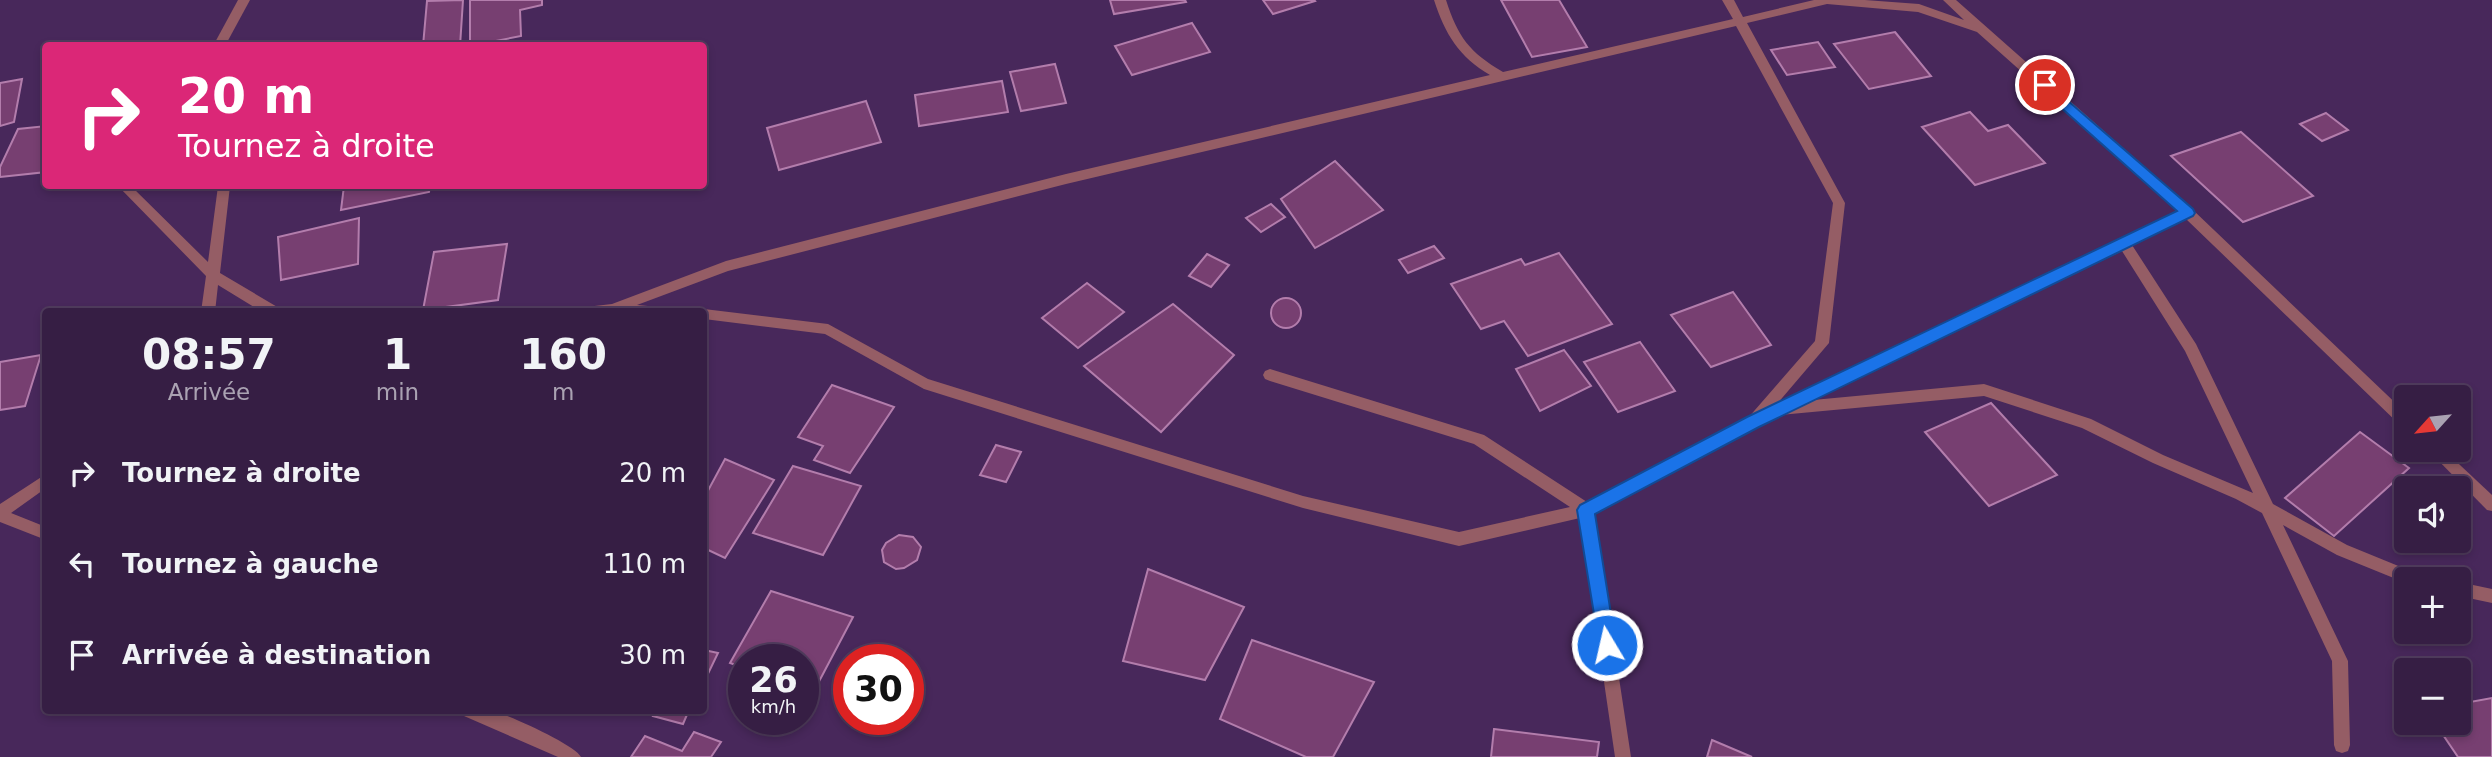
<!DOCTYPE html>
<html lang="fr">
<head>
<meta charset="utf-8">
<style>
	body { margin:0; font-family:"DejaVu Sans",sans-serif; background:#3d274b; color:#f1f3f6; height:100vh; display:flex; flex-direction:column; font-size:26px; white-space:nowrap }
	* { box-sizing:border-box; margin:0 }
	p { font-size:23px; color:#aaa2b2 }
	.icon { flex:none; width:38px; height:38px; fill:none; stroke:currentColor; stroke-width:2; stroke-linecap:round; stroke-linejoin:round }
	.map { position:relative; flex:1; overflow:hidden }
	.drawer { position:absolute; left:42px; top:308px; width:665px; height:406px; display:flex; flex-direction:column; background:#361e44; border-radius:7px; box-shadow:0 4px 10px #0003,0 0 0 2px #503c5d }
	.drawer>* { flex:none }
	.top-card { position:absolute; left:42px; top:42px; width:665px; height:147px; border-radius:7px; box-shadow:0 4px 10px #0003,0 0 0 2px #503c5d; background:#db2777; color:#fff; overflow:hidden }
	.needle { width:46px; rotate:243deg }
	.tools { position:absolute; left:2394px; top:385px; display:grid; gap:14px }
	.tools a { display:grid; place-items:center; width:77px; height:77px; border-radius:7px; background:#361e44; box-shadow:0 4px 10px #0003,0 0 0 2px #503c5d; font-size:35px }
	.speed { position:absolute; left:728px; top:644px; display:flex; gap:14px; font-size:35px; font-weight:700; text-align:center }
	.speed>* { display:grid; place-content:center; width:91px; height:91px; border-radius:50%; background:#361e44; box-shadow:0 4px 10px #0003,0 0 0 2px #503c5d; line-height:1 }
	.speed small { font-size:18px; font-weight:400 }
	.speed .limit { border:10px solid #d22; background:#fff; color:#111 }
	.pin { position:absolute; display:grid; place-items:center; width:60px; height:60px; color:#fff; margin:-30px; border:4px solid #fff; border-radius:50%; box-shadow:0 2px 7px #0007 }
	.me { position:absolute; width:77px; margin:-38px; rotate:351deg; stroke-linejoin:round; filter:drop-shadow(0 0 5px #0008) }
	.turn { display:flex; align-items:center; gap:24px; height:147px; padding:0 21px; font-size:32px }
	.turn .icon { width:91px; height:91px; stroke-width:2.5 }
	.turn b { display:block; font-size:49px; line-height:60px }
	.eta { display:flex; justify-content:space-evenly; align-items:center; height:119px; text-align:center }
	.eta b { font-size:42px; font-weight:800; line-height:49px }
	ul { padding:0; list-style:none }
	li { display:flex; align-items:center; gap:21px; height:91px; padding:0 21px }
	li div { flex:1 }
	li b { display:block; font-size:26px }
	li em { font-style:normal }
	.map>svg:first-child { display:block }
</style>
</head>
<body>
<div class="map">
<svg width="2492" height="757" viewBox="0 0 2492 757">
	<rect width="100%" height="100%" fill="#48285b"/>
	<g fill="#773f71" stroke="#b37dac" stroke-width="2">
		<path d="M 463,0 L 460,46 L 423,46 L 427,1 Z"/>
		<path d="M 470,0 L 542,0 L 542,5 L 520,10 L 521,36 L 470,46 Z"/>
		<path d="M 1110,0 L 1185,0 L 1186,2 L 1114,14 Z"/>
		<path d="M 1263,0 L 1314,0 L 1315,1 L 1273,14 Z"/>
		<path d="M 1501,0 L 1559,0 L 1587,47 L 1532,57 Z"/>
		<path d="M 1192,23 L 1210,52 L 1132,75 L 1115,46 Z"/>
		<path d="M 1895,32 L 1931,76 L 1869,89 L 1834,44 Z"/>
		<path d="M 1818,42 L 1835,67 L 1787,75 L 1771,50 Z"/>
		<path d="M 1055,64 L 1066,103 L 1021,111 L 1010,72 Z"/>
		<path d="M 22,79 L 14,122 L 0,126 L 0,83 Z"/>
		<path d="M 1002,81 L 1008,112 L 919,126 L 915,95 Z"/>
		<path d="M 866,101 L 881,142 L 779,170 L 767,128 Z"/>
		<path d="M 1970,112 L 1988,131 L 2008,125 L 2045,163 L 1975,185 L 1922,127 Z"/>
		<path d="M 2326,113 L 2348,130 L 2322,141 L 2300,124 Z"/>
		<path d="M 46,126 L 46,172 L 0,177 L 0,167 L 18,129 Z"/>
		<path d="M 2241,132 L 2313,196 L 2243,222 L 2171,156 Z"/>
		<path d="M 1335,161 L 1383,210 L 1315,248 L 1281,199 Z"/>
		<path d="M 344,186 L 430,186 L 429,192 L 341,210 Z"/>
		<path d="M 1271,204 L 1285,217 L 1261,232 L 1246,218 Z"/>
		<path d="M 359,218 L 358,264 L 281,280 L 278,237 Z"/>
		<path d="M 507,244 L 498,300 L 423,310 L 434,252 Z"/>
		<path d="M 1434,246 L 1444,258 L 1408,273 L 1399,260 Z"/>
		<path d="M 1559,253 L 1612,324 L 1528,356 L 1504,321 L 1481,329 L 1451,284 L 1521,259 L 1525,265 Z"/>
		<path d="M 1207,254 L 1229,265 L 1211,287 L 1189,276 Z"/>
		<path d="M 1087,283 L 1124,312 L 1078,348 L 1042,318 Z"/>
		<path d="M 1733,292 L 1771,345 L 1711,367 L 1671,315 Z"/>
		<circle cx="1286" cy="313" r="15"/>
		<path d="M 1173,304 L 1234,355 L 1161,432 L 1084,366 Z"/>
		<path d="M 1640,342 L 1675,391 L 1618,412 L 1584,362 Z"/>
		<path d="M 1564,350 L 1591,386 L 1540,411 L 1516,369 Z"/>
		<path d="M 41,355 L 25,406 L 0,410 L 0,362 Z"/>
		<path d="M 832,385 L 894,407 L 850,473 L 814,460 L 823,446 L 798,437 Z"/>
		<path d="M 1991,403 L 2057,475 L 1989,506 L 1925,432 Z"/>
		<path d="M 2360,432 L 2409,468 L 2334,536 L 2285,498 Z"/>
		<path d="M 996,445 L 1021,452 L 1006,482 L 980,475 Z"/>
		<path d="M 725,459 L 774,480 L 725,558 L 704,548 L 704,498 Z"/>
		<path d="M 793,466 L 861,486 L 823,555 L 753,533 Z"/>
		<path d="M 899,535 L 913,537 L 921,547 L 917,560 L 904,568 L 896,569 L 884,562 L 882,550 L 886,543 Z"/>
		<path d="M 1148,569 L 1244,607 L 1205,680 L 1123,661 Z"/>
		<path d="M 771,591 L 853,617 L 814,691 L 803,687 L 803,660 L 744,660 L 744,668 L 730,663 Z"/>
		<path d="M 1252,640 L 1374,682 L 1333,757 L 1306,757 L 1220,719 Z"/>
		<path d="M 704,650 L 718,653 L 704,682 Z"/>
		<path d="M 2492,698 L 2492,757 L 2458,757 L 2435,723 L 2459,723 L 2459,704 Z"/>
		<path d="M 656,710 L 689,710 L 683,724 L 653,716 Z"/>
		<path d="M 1494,729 L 1599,742 L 1597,757 L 1491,757 Z"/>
		<path d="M 694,732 L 721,742 L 711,757 L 631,757 L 645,736 L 682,751 Z"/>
		<path d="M 1712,740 L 1752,757 L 1707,757 Z"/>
	</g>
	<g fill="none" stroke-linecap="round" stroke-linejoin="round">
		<g fill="#955d65" fill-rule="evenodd">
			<path d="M 238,0 L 250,0 L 225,46 L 213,46 Z"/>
			<path d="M 1434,0 L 1446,0 C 1458,37 1469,52 1503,72 L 1733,19 L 1722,0 L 1734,0 L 1743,17 L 1814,0 L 1865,0 L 1919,4 L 1964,20 L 1943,0 L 1956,0 L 2193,210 L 2406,413 L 2406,428 L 2401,426 L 2186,219 L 2132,245 L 2196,344 L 2273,504 L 2347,545 L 2418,574 L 2421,579 L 2406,579 L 2406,583 L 2337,555 L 2283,525 L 2348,661 L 2350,745 L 2348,751 L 2342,753 L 2336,751 L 2334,745 L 2332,661 L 2262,513 L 2236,499 L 2153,463 L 2082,428 L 1984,396 L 1780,415 L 1775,413 L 1773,409 L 1758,426 L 1594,513 L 1631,757 L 1615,757 L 1580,518 L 1459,546 L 1303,508 L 924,389 L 825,334 L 704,319 L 704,312 L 699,312 L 704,309 L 828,324 L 928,379 L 1303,496 L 1459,532 L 1570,507 L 1474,444 L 1270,381 L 1265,379 L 1263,375 L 1265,371 L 1270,369 L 1484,435 L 1587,502 L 1748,418 L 1815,341 L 1833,203 L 1736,26 L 1066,184 L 728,271 L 637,305 L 659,307 L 666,312 L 579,312 L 586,307 L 612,304 L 726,261 L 1066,174 L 1490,75 C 1459,57 1445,34 1434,0 ZM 1827,4 L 1918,12 L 1977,32 L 2179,212 L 1777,404 L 1829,343 L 1845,203 L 1747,23 ZM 2122,251 L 2185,351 L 2253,493 L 2163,455 L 2091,419 L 1984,384 L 1813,400 Z"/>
			<path d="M 118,186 L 131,186 L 208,262 L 218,186 L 230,186 L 220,273 L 279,308 L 281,312 L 262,312 L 218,285 L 215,312 L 201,312 L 206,276 Z"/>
			<path d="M 2428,450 L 2444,450 L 2492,495 L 2492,511 L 2487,510 Z"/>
			<path d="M 46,474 L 46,488 L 11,513 L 46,527 L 46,540 L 0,522 L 0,504 Z"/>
			<path d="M 2459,582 L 2492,589 L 2492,603 L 2459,596 Z"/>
			<path d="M 462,710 C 471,710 481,709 490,710 C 505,713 576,745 581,757 L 558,757 L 464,716 Z"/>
		</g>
	</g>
	<path fill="#1a73e8" stroke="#114b97" stroke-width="2" d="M 2045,81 L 2193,209 L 2195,213 L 2193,216 L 1759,427 L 1595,514 L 1616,645 L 1613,651 L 1607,653 L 1600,651 L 1577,510 L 1580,505 L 1747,417 L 2177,211 L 2040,89 L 2040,82 Z"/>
</svg>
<div class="tools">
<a><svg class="needle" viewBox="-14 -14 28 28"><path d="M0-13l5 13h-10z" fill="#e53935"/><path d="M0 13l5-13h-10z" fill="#aaa2b2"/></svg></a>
<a><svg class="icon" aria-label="sound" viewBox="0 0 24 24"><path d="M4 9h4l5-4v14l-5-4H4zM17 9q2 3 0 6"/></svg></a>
<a>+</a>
<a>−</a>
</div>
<div class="speed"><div>26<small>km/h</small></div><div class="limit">30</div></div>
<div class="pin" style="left:2045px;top:85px;background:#d93025"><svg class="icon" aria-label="arrive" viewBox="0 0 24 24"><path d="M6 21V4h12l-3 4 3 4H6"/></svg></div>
<svg class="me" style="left:1607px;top:645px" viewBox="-20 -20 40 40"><circle r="17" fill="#1a73e8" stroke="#fff" stroke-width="3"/><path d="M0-11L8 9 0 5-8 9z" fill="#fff"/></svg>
<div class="top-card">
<div class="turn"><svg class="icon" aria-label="right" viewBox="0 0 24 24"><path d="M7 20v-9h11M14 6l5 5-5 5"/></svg><div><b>20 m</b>Tournez à droite</div></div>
</div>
<section class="drawer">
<div class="eta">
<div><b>08:57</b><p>Arrivée</p></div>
<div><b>1</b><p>min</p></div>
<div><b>160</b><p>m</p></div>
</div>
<ul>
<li><svg class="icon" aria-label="right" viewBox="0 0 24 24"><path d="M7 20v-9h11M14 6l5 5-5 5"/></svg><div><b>Tournez à droite</b></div><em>20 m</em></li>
<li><svg class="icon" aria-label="left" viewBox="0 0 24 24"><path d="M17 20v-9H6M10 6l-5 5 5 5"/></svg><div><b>Tournez à gauche</b></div><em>110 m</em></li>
<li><svg class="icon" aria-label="arrive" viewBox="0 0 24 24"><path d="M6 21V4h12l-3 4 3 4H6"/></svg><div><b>Arrivée à destination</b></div><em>30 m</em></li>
</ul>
</section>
</div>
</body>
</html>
